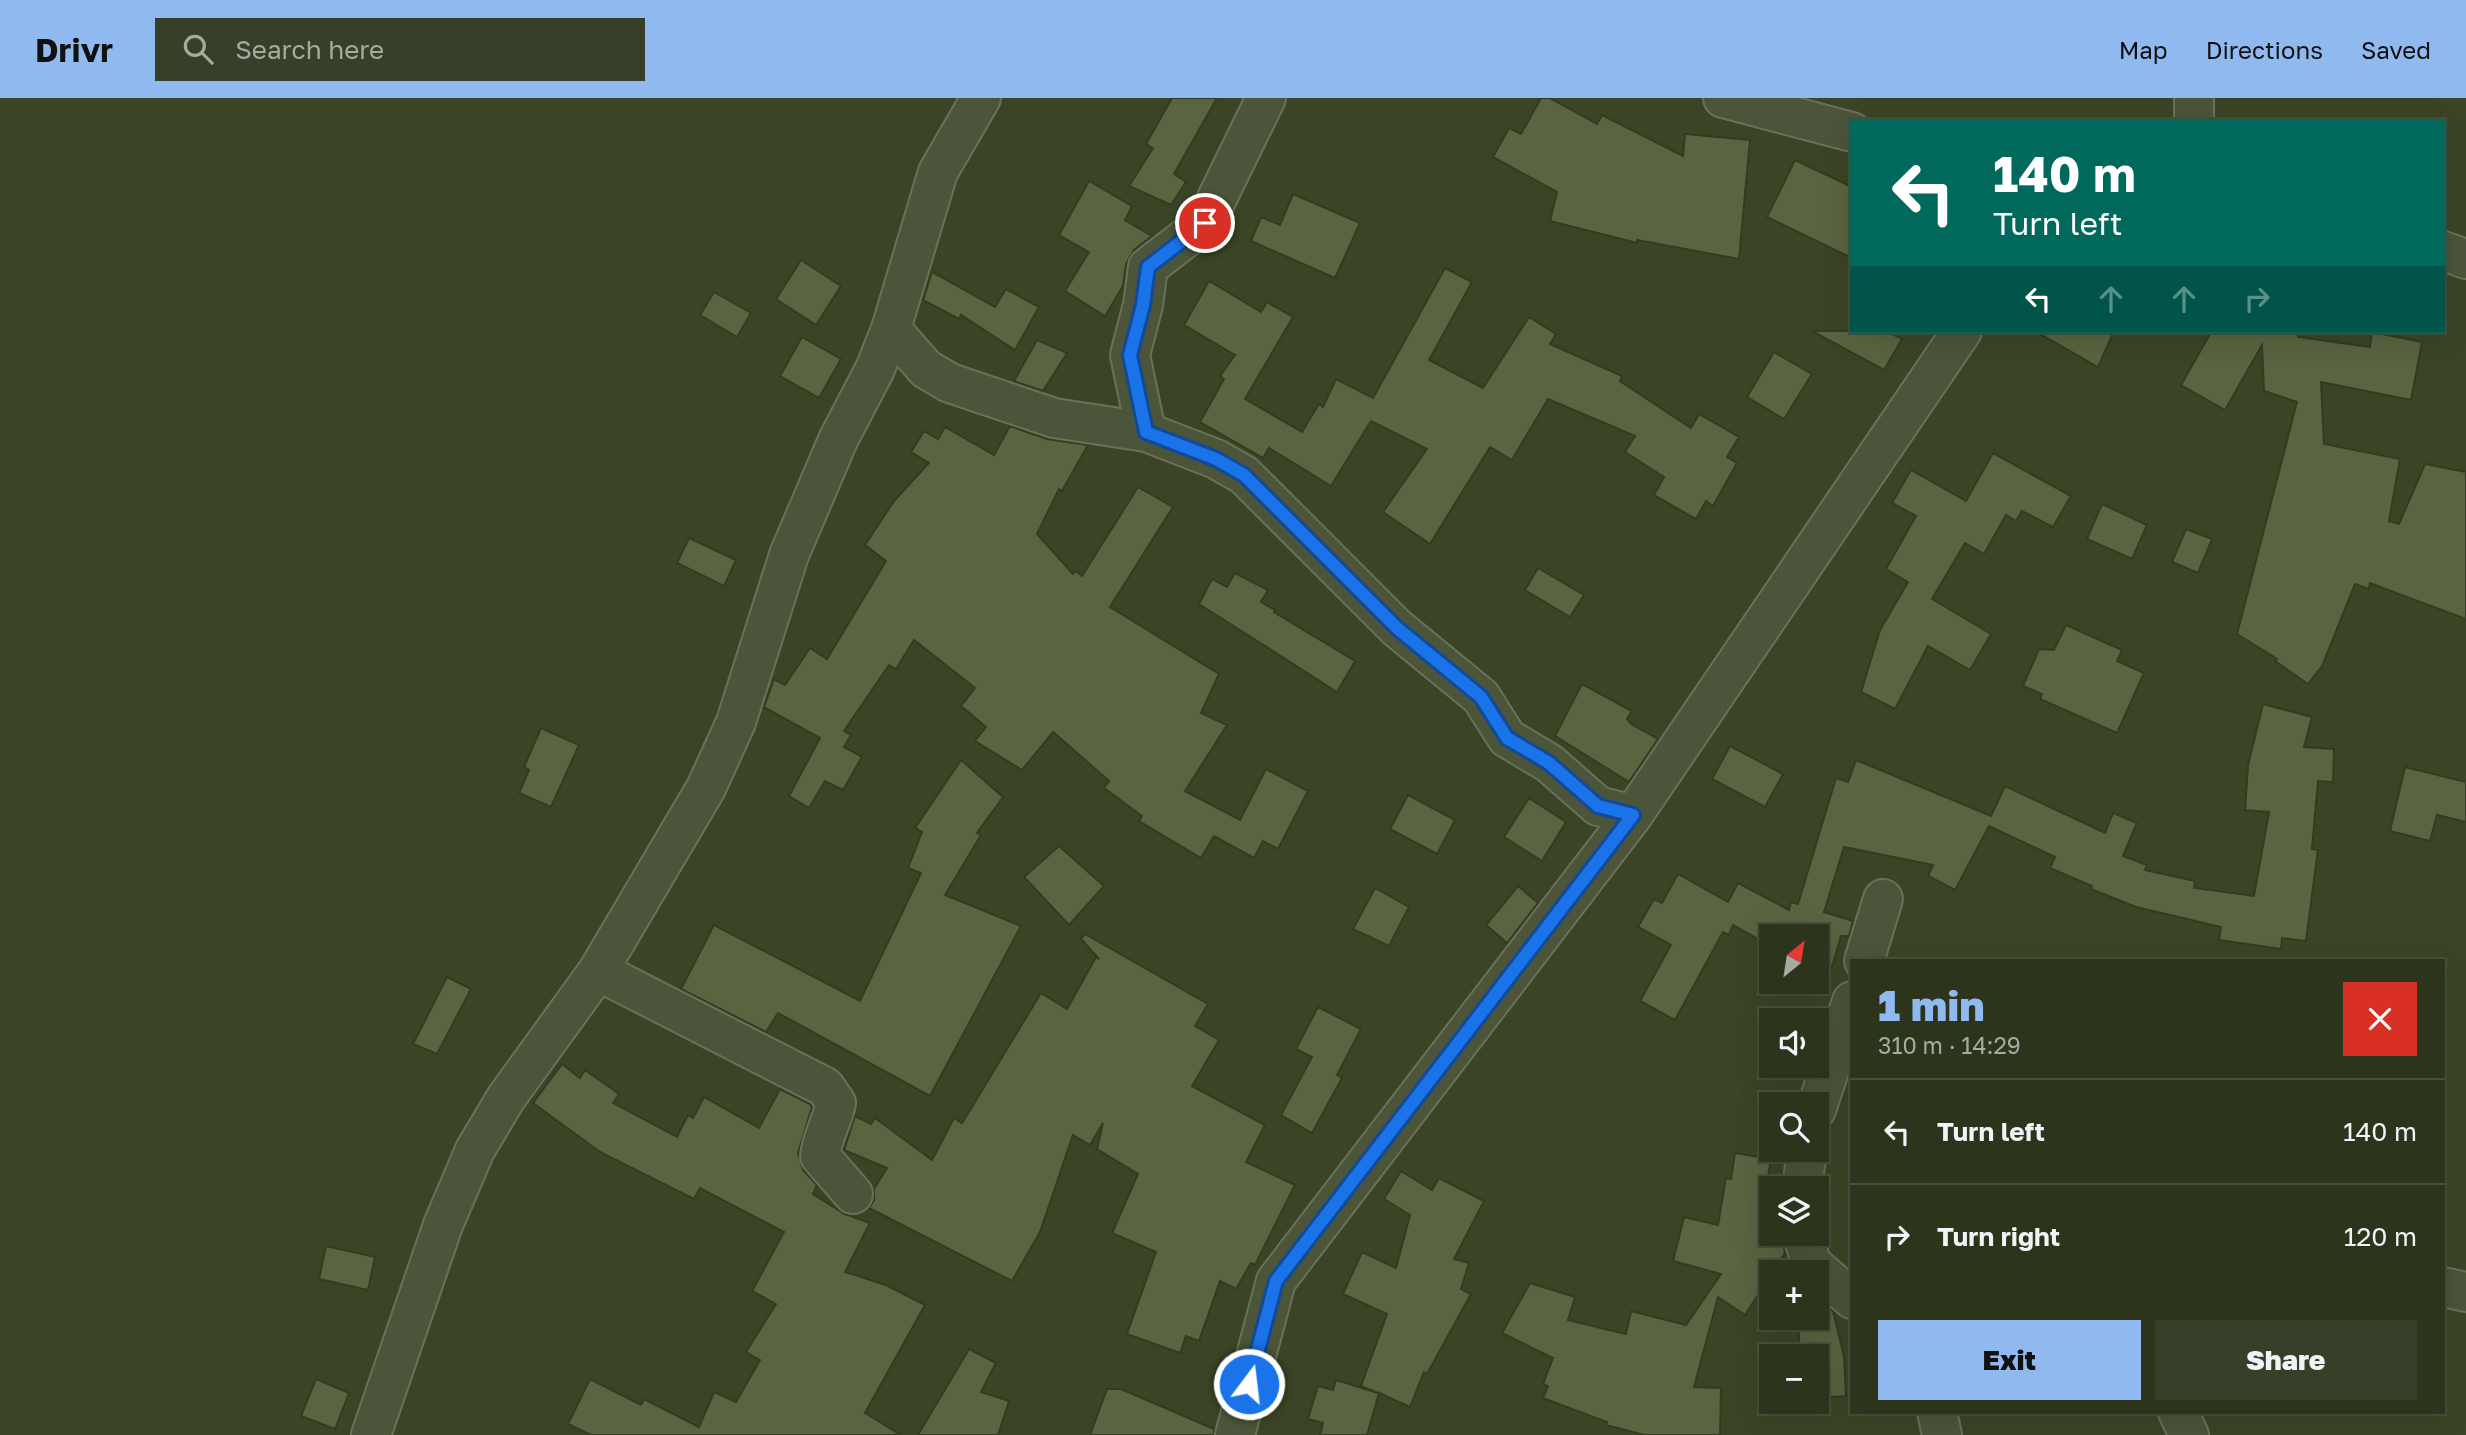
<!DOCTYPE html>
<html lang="en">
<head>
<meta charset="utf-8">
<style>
	body { margin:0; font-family:"Golos Text",sans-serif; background:#383f29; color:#f1f3f6; height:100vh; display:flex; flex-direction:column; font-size:26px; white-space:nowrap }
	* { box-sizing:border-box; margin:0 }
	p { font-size:23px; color:#a6aaa3 }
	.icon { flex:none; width:38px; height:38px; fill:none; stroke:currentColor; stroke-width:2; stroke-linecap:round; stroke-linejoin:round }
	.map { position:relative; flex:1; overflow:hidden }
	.panel { position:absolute; left:1850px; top:861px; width:595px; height:455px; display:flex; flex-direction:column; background:#2c341c; border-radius:0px; box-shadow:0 7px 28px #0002,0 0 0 2px #484f3b }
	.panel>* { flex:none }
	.banner { position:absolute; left:1850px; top:21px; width:595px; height:214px; border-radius:0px; box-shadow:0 7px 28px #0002,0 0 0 2px #484f3b; background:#00695c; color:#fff; overflow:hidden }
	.needle { width:46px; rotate:30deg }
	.fabs { position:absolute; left:1759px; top:826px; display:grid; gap:14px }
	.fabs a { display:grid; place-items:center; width:70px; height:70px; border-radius:0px; background:#2c341c; box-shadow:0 7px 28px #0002,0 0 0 2px #484f3b; font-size:35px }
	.pin { position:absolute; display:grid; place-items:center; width:60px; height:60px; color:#fff; margin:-30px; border:4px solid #fff; border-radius:50%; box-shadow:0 2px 7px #0007 }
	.me { position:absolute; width:77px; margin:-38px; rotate:15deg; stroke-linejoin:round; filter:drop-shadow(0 0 5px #0008) }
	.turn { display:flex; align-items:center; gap:24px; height:147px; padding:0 28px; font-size:32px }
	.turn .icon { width:91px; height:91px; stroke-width:2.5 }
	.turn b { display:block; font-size:49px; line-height:60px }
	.lanes { display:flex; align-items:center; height:66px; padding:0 28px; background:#0003; justify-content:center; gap:35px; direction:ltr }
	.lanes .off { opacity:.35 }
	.round { display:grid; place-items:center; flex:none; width:74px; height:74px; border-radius:0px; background:#383f29 }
	.headline { display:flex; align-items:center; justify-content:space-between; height:119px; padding:0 28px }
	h1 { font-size:42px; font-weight:800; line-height:52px; color:#90b9f0 }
	.cta { display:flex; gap:14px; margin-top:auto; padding:14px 28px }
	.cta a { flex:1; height:80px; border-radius:0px; background:#90b9f0; color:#111; font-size:28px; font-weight:800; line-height:80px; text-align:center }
	.cta a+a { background:#383f29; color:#f1f3f6 }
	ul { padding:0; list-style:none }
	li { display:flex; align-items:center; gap:21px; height:105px; padding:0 28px; border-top:2px solid #484f3b }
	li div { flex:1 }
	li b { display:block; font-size:26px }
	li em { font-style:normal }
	header { display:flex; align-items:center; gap:42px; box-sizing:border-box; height:98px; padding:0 35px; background:#90b9f0; color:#111 }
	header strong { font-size:33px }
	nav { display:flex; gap:38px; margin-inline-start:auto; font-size:24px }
	.search { width:490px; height:63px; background:#383f29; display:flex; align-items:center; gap:18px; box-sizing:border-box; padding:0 24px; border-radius:0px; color:#a6aaa3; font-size:26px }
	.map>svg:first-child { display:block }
</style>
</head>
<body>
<header>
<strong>Drivr</strong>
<div class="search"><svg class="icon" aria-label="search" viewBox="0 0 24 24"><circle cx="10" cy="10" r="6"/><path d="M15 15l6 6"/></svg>Search here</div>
<nav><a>Map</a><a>Directions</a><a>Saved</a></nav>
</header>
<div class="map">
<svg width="2466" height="1337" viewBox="0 0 2466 1337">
	<rect width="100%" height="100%" fill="#3b4525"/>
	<g fill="#596441" stroke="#333c20" stroke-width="2">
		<path d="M 1172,0 L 1217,0 L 1174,76 L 1186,84 L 1171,107 L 1129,88 L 1153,50 L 1146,46 Z"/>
		<path d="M 1541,0 L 1550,0 L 1597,26 L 1602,17 L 1683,58 L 1685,36 L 1750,42 L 1739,161 L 1637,142 L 1637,145 L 1550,123 L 1557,94 L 1493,59 L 1509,30 L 1521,36 Z"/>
		<path d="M 1795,62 L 1852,89 L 1852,160 L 1767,119 Z"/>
		<path d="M 1089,83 L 1132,108 L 1125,122 L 1152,138 L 1134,152 L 1126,166 L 1123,188 L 1105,218 L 1065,193 L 1089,154 L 1059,137 Z"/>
		<path d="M 1293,96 L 1360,125 L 1335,180 L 1251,143 L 1261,119 L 1280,127 Z"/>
		<path d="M 801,162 L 841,188 L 816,227 L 776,201 Z"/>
		<path d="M 1445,170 L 1472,184 L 1429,262 L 1483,290 L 1529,219 L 1556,236 L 1550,246 L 1622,278 L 1620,283 L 1691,330 L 1699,316 L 1739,339 L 1727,359 L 1737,365 L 1713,408 L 1706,403 L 1696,421 L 1654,397 L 1664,379 L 1625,354 L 1635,338 L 1548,301 L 1512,362 L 1490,349 L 1430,446 L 1383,414 L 1427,351 L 1371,323 L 1331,388 L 1269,350 L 1263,360 L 1200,324 L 1224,281 L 1220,278 L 1235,257 L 1184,227 L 1209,183 L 1261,214 L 1267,204 L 1293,219 L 1245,301 L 1302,334 L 1319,306 L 1323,309 L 1336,281 L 1373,300 Z"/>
		<path d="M 932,174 L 995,209 L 1006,191 L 1039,209 L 1015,252 L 961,217 L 959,221 L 923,202 Z"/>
		<path d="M 714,194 L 751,215 L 737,239 L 700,217 Z"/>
		<path d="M 1812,233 L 1887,233 L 1902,241 L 1884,272 Z"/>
		<path d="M 2035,233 L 2114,233 L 2098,269 Z"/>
		<path d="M 2298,233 L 2298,239 L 2370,249 L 2372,234 L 2422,244 L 2411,302 L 2321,284 L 2324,346 L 2400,361 L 2389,423 L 2399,426 L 2425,366 L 2466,374 L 2466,521 L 2370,485 L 2369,491 L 2355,486 L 2322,568 L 2308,586 L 2275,563 L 2277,561 L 2237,536 L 2297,304 L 2264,293 L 2262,247 L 2225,312 L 2181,287 L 2210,236 Z"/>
		<path d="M 802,239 L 841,261 L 819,300 L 780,278 Z"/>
		<path d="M 1037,242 L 1067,255 L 1043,293 L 1014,283 Z"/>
		<path d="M 1774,254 L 1812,276 L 1784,321 L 1747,299 Z"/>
		<path d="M 1010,328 L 1047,341 L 1088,347 L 1062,393 L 1059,391 L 1037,436 L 1073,476 L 1076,473 L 1082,478 L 1138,389 L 1173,409 L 1110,509 L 1219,576 L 1201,615 L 1227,627 L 1185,693 L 1240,722 L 1266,671 L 1308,693 L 1278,751 L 1263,743 L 1254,760 L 1214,738 L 1201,760 L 1139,723 L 1142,718 L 1104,690 L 1109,683 L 1053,634 L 1022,672 L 975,643 L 986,629 L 961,608 L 975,590 L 914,542 L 896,571 L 889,567 L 844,633 L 851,637 L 844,649 L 862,659 L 843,692 L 825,683 L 809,710 L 789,698 L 820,640 L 764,609 L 774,581 L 785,587 L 810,550 L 827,561 L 886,463 L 865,447 L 894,403 L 929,365 L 911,354 L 924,333 L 938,341 L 945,329 L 994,357 Z"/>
		<path d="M 1993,355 L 2071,398 L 2053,429 L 2022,413 L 2016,423 L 2006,417 L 1984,456 L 1965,445 L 1932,501 L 1991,536 L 1970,572 L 1928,548 L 1895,611 L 1861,594 L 1880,532 L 1908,484 L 1886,471 L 1916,418 L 1892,405 L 1911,372 L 1966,403 Z"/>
		<path d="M 2102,406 L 2147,427 L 2132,461 L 2087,441 Z"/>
		<path d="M 2186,431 L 2212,441 L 2198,475 L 2172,464 Z"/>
		<path d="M 689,440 L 736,462 L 724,488 L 677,465 Z"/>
		<path d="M 1538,470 L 1584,497 L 1570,519 L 1525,492 Z"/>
		<path d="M 1235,475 L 1268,492 L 1261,504 L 1275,512 L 1274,514 L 1355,563 L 1337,594 L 1199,506 L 1212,481 L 1227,489 Z"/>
		<path d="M 2066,527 L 2122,552 L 2117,563 L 2144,575 L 2117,635 L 2040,601 L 2042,596 L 2023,588 L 2039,551 L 2054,552 Z"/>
		<path d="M 1582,586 L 1632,613 L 1627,621 L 1631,626 L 1658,641 L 1629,684 L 1555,638 Z"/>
		<path d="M 2263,606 L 2312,619 L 2304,649 L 2334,651 L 2333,684 L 2318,683 L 2312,751 L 2318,752 L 2306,843 L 2282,840 L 2281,851 L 2219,842 L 2221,829 L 2136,809 L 2091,791 L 2092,788 L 2050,770 L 2055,759 L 1989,728 L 1955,792 L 1928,778 L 1933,767 L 1844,749 L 1824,814 L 1853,823 L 1849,838 L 1841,838 L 1824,896 L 1816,895 L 1816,838 L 1769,838 L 1765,845 L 1733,827 L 1729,837 L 1723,834 L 1675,922 L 1640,903 L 1671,847 L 1638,829 L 1654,801 L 1662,805 L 1678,776 L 1728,804 L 1738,785 L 1789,812 L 1791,804 L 1798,806 L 1836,680 L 1848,684 L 1856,662 L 1991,718 L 2005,688 L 2105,735 L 2113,715 L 2137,725 L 2123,758 L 2147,767 L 2145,772 L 2195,783 L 2194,790 L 2254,798 L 2269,714 L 2245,712 L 2248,667 Z"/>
		<path d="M 541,630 L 579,647 L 551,709 L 519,695 L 529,672 L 524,669 Z"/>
		<path d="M 1730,648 L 1783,676 L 1765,709 L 1712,681 Z"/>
		<path d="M 961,662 L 1003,699 L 977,735 L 981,737 L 945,797 L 1021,828 L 930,998 L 778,915 L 766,934 L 681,891 L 714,827 L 860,903 L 921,775 L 908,770 L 922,734 L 915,730 Z"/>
		<path d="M 2405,669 L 2466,684 L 2466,724 L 2437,717 L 2430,743 L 2390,733 Z"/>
		<path d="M 1408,697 L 1455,722 L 1437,756 L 1390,731 Z"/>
		<path d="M 1529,700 L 1566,724 L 1542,763 L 1504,739 Z"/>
		<path d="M 1059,748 L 1104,788 L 1069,827 L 1024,779 Z"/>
		<path d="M 1518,788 L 1538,805 L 1507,845 L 1486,827 Z"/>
		<path d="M 1375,790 L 1409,809 L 1389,848 L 1353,831 Z"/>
		<path d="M 1085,836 L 1208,906 L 1195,928 L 1219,942 L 1192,988 L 1265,1027 L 1246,1064 L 1295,1087 L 1255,1167 L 1251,1165 L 1236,1191 L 1220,1183 L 1199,1243 L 1186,1238 L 1180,1255 L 1127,1236 L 1156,1154 L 1112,1135 L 1138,1076 L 1097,1051 L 1103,1025 L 1090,1047 L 1073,1037 L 1040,1134 L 1012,1183 L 869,1110 L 874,1102 L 874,1091 L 887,1070 L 844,1052 L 855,1018 L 871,1026 L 875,1020 L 932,1062 L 954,1020 L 962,1025 L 1041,895 L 1067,911 L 1096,859 L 1099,861 L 1081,841 Z"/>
		<path d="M 447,879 L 471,891 L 437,956 L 413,946 Z"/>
		<path d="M 1318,909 L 1361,931 L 1337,977 L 1342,980 L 1312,1035 L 1281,1017 L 1312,959 L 1296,951 Z"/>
		<path d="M 562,966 L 580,980 L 585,972 L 619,996 L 613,1005 L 677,1039 L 688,1017 L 693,1020 L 704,999 L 759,1030 L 780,991 L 810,1006 L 812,1009 L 798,1055 L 803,1072 L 817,1087 L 813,1096 L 845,1116 L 870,1125 L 845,1174 L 886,1187 L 925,1207 L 865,1315 L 901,1337 L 591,1337 L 568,1326 L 590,1281 L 641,1307 L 644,1301 L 699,1329 L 714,1294 L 736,1304 L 760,1262 L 746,1254 L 776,1206 L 752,1193 L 784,1134 L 700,1090 L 694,1101 L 600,1054 L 533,1005 Z"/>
		<path d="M 1735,1055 L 1771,1061 L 1761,1118 L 1771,1121 L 1771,1136 L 1781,1136 L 1785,1155 L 1745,1217 L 1718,1199 L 1694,1289 L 1721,1290 L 1720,1337 L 1644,1337 L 1606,1327 L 1607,1324 L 1543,1300 L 1548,1288 L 1543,1286 L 1553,1260 L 1502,1235 L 1530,1185 L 1575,1199 L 1568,1222 L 1626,1236 L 1631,1213 L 1686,1227 L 1721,1176 L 1673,1163 L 1684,1119 L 1718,1127 L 1726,1080 L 1731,1081 Z"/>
		<path d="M 1401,1073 L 1432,1092 L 1439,1080 L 1484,1103 L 1454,1161 L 1469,1165 L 1461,1191 L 1471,1196 L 1427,1276 L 1424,1274 L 1410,1309 L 1379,1295 L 1367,1337 L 1320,1337 L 1323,1325 L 1308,1321 L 1318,1288 L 1333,1292 L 1336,1282 L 1378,1295 L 1361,1288 L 1387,1216 L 1343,1196 L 1362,1154 L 1396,1170 L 1410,1117 L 1384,1101 Z"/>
		<path d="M 326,1148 L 375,1159 L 368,1192 L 319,1181 Z"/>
		<path d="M 1816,1199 L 1833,1213 L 1844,1258 L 1846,1298 L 1816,1300 L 1816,1258 L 1800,1258 L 1798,1220 L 1816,1220 Z"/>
		<path d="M 969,1251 L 996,1265 L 981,1294 L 1009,1303 L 998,1337 L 918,1337 Z"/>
		<path d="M 316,1281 L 349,1295 L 335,1331 L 301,1318 Z"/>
		<path d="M 1107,1291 L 1121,1291 L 1214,1331 L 1214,1337 L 1090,1337 Z"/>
	</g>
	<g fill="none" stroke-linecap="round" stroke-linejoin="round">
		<g stroke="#697258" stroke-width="42">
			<g id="minor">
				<path d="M 1723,0 L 1852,34"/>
				<path d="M 2194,0 L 2194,23"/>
				<path d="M 2443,153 L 2466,161"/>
				<path d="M 891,231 L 926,271 L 950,285 L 1054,320 L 1146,334 L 1216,361 L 1244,377 L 1397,530 L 1481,599 L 1507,640 L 1549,665 L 1598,708 L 1633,717"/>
				<path d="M 1146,334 L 1130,257 L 1143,207 L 1148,169 L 1205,125 L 1266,0"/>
				<path d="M 1864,863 L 1883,801"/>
				<path d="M 598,873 L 825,989 L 836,1005 C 832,1024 822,1039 820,1058 L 853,1096"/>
				<path d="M 1816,1012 L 1852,903"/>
				<path d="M 1802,1090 L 1807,1052"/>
				<path d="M 1802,1136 L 1812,1166 L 1852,1201"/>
				<path d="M 2443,1189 L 2466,1194"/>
				<path d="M 1937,1314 L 1942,1337"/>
				<path d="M 2178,1314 L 2189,1337"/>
				<path d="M 371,1337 L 443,1127 L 475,1052 L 506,1000 L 598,873 L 706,690 L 736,624 L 789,457 L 838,342 L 875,271 L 891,231 L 938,74 L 981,0"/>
				<path d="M 1235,1337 L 1276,1183 L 1633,717 L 1962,233"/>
			</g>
		</g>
		<use href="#minor" stroke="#4c543a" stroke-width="38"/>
	</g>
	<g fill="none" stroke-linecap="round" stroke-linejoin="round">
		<g stroke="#114b97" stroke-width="18">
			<path id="route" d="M 1205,125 L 1148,169 L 1143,207 L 1130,257 L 1146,334 L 1216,361 L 1244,377 L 1397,530 L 1481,599 L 1507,640 L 1549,665 L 1598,708 L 1633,717 L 1276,1183 L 1249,1286"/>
		</g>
		<use href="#route" stroke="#1a73e8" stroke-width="12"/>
	</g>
</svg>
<div class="fabs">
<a><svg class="needle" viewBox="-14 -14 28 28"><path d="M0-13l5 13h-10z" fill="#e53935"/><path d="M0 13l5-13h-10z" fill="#a6aaa3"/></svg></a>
<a><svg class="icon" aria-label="sound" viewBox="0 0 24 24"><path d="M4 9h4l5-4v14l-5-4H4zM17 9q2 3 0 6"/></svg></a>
<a><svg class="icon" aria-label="search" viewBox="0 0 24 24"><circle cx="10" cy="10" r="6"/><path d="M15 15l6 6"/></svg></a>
<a><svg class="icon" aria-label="layers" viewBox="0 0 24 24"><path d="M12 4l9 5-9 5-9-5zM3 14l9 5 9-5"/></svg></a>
<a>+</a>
<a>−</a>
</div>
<div class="pin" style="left:1205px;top:125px;background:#d93025"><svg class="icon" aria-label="arrive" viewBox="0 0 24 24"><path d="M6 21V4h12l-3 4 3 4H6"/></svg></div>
<svg class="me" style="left:1249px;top:1286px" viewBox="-20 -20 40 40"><circle r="17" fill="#1a73e8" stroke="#fff" stroke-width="3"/><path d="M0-11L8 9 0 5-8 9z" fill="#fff"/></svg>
<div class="banner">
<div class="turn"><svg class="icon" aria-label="left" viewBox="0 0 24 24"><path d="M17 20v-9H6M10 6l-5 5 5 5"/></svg><div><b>140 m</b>Turn left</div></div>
<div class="lanes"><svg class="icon" aria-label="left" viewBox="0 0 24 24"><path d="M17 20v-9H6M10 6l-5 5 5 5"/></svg><svg class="icon off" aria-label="ahead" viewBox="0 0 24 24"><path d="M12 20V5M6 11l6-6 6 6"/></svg><svg class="icon off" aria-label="ahead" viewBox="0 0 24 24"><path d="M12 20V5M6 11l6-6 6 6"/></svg><svg class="icon off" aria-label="right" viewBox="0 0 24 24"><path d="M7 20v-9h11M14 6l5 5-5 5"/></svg></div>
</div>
<section class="panel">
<div class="headline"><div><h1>1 min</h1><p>310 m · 14:29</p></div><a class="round" style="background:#d93025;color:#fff"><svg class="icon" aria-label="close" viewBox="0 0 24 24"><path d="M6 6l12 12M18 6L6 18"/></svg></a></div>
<ul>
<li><svg class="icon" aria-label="left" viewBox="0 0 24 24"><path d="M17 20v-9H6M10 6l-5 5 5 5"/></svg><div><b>Turn left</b></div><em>140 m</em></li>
<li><svg class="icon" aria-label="right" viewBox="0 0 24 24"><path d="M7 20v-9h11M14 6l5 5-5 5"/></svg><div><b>Turn right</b></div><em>120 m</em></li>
</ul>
<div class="cta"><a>Exit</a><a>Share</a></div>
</section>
</div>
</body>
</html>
